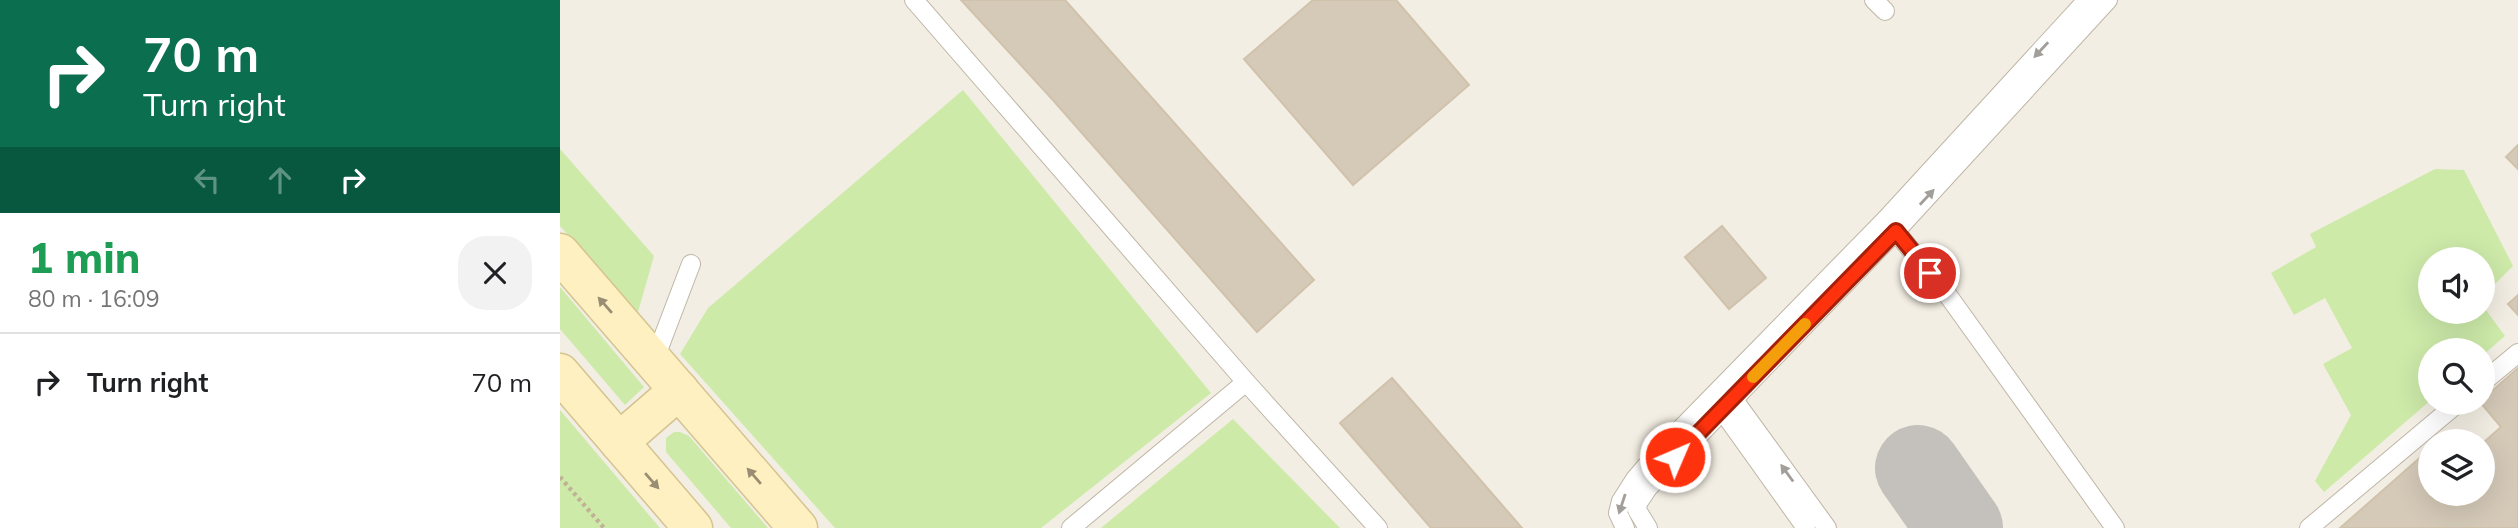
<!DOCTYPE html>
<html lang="en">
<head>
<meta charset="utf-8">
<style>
	body { margin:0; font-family:Mulish,sans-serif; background:#f2f2f2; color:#202124; height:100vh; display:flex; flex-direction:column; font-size:26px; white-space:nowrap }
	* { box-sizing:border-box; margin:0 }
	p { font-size:23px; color:#757577 }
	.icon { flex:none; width:38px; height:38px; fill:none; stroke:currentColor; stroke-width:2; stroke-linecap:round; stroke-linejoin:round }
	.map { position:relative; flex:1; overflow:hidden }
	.sheet { display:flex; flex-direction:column; background:#fff; width:560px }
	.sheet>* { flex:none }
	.top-card { background:#0b6e4f; color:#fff; overflow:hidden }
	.fabs { position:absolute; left:1858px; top:247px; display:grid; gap:14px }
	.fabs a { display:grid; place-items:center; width:77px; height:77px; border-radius:50%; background:#fff; box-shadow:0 7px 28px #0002; font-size:35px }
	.pin { position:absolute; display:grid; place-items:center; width:60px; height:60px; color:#fff; margin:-30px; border:4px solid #fff; border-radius:50%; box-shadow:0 2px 7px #0007 }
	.me { position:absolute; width:77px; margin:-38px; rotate:45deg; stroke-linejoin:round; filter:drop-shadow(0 0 5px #0008) }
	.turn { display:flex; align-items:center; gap:24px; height:147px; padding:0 28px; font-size:32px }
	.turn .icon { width:91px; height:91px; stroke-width:2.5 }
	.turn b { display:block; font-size:49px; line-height:60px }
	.lanes { display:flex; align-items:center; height:66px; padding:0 28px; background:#0003; justify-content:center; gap:35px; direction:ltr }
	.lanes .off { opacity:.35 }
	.round { display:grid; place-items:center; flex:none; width:74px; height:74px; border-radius:28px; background:#f2f2f2 }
	.summary { display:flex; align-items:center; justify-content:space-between; height:119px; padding:0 28px }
	h1 { font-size:42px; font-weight:800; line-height:52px; color:#1e9e55 }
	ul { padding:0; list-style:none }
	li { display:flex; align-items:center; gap:21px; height:98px; padding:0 28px; border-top:2px solid #e0e0e0 }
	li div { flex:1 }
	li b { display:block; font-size:26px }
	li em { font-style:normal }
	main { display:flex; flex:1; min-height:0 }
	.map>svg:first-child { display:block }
</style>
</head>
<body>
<main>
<section class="sheet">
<div class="top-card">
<div class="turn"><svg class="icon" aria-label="right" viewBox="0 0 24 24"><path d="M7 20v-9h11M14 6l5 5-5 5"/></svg><div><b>70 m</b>Turn right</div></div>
<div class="lanes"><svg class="icon off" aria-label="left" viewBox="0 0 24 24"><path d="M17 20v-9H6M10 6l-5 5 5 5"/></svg><svg class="icon off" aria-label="ahead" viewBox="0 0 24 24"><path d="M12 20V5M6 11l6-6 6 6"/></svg><svg class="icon" aria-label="right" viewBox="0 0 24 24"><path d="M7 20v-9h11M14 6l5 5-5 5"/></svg></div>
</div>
<div class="summary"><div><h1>1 min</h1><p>80 m · 16:09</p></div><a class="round"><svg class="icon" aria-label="close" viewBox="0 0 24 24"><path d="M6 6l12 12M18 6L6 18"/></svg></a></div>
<ul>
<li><svg class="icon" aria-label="right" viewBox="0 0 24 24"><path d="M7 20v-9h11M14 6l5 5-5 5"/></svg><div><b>Turn right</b></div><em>70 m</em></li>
</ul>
</section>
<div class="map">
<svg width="1958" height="528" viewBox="0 0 1958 528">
	<rect width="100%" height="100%" fill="#f3eee3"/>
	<g fill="#cdeaa9">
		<path d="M 403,90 L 651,393 L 481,528 L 275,528 L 120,354 L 148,308 Z"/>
		<path d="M 0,149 L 94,256 L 78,312 L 0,226 Z"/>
		<path d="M 1875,169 L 1904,170 L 1953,266 L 1923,296 L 1923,259 L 1871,259 L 1871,312 L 1923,312 L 1923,306 L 1945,336 L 1923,355 L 1923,350 L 1871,350 L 1871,400 L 1764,492 L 1755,481 L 1791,415 L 1763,364 L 1792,348 L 1765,298 L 1734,315 L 1711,273 L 1756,247 L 1750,234 Z"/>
		<path d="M 0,287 L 84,387 L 65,405 L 0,329 Z"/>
		<path d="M 0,410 L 100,528 L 0,528 Z"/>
		<path d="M 673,419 L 780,528 L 541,528 Z"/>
		<path d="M 114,432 L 120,432 L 129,436 L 208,528 L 171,528 L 106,452 L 106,438 Z"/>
	</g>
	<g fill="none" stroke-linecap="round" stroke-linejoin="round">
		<path stroke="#c4c1bc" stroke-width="86" d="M 1358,468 L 1400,528"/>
	</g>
	<g fill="#d5cab8" stroke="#d0c2ab" stroke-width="2">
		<path d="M 401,0 L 505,0 L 754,280 L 697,332 L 492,99 Z"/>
		<path d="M 753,0 L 836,0 L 909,85 L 793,185 L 684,59 Z"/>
		<path d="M 1958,145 L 1958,169 L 1946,157 Z"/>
		<path d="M 1162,226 L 1206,278 L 1169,309 L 1125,257 Z"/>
		<path d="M 1958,295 L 1958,315 L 1948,304 Z"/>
		<path d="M 1958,368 L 1958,528 L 1780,528 L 1871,448 L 1871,494 L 1923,494 L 1923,443 L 1941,427 L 1920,402 L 1923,402 L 1923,399 Z"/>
		<path d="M 832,378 L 962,528 L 871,528 L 780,423 Z"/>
	</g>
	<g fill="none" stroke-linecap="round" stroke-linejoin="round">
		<g stroke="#bfb6a6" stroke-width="20">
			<g id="lane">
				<path d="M 354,0 L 686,382 L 818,528"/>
				<path d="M 1314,0 L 1325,11"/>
				<path d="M 1328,222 L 1387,294 L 1555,528"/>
				<path d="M 94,361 L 131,264"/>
				<path d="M 1923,382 L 1958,353"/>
				<path d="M 1166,389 L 1267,528"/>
				<path d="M 1156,402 L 1246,528"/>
				<path d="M 511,528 L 686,382"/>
				<path d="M 1065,528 L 1058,513 L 1061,501 L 1075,479 L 1099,451 L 1326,219 L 1527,0"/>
				<path d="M 1088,528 L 1077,510 L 1078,503 L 1088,488 L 1336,231 L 1548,0"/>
				<path d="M 1749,528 L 1899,402"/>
			</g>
		</g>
		<g stroke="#d5c390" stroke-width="41">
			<g id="secondary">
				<path d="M 0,253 L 238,528"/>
				<path d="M 0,373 L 133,528"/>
				<path d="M 59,442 L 119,390"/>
			</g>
		</g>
		<path stroke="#c1b296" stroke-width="4.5" stroke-dasharray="3.5 3.5" stroke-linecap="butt" d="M 0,477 L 44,528"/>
		<use href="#lane" stroke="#fff" stroke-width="18"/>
		<use href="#secondary" stroke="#fff0c1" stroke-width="38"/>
	</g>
	<defs><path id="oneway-solid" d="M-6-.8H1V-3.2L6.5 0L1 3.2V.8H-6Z" transform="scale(1.75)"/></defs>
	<g fill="#a29e99">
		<use href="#oneway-solid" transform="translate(1481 50) rotate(133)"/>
		<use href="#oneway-solid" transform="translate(1367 197) rotate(-47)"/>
		<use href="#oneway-solid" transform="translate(1227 473) rotate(-126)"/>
		<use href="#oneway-solid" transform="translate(1062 504) rotate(108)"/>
	</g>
	<g fill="#998e73">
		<use href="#oneway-solid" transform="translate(45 305) rotate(-131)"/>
		<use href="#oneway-solid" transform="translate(194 476) rotate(-131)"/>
		<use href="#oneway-solid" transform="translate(92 481) rotate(49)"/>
	</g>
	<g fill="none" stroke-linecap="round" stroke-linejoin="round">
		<g stroke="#a62009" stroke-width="18">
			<path id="route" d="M 1115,457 L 1336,231 L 1370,273"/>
		</g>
		<use href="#route" stroke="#ff320e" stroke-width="12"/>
		<path stroke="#f59e0b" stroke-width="12" d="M 1193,377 L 1245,324"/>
	</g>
</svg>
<div class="fabs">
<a><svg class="icon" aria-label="sound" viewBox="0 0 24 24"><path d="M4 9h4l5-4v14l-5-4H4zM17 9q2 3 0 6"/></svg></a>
<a><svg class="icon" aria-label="search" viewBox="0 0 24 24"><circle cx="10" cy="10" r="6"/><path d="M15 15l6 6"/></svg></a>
<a><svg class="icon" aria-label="layers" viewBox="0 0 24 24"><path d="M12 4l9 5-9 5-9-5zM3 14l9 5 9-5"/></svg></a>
</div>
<div class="pin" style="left:1370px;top:273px;background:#d93025"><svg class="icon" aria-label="arrive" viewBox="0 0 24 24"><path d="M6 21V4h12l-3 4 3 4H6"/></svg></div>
<svg class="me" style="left:1115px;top:457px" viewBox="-20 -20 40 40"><circle r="17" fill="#ff320e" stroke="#fff" stroke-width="3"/><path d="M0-11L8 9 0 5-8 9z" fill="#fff"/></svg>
</div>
</main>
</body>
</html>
